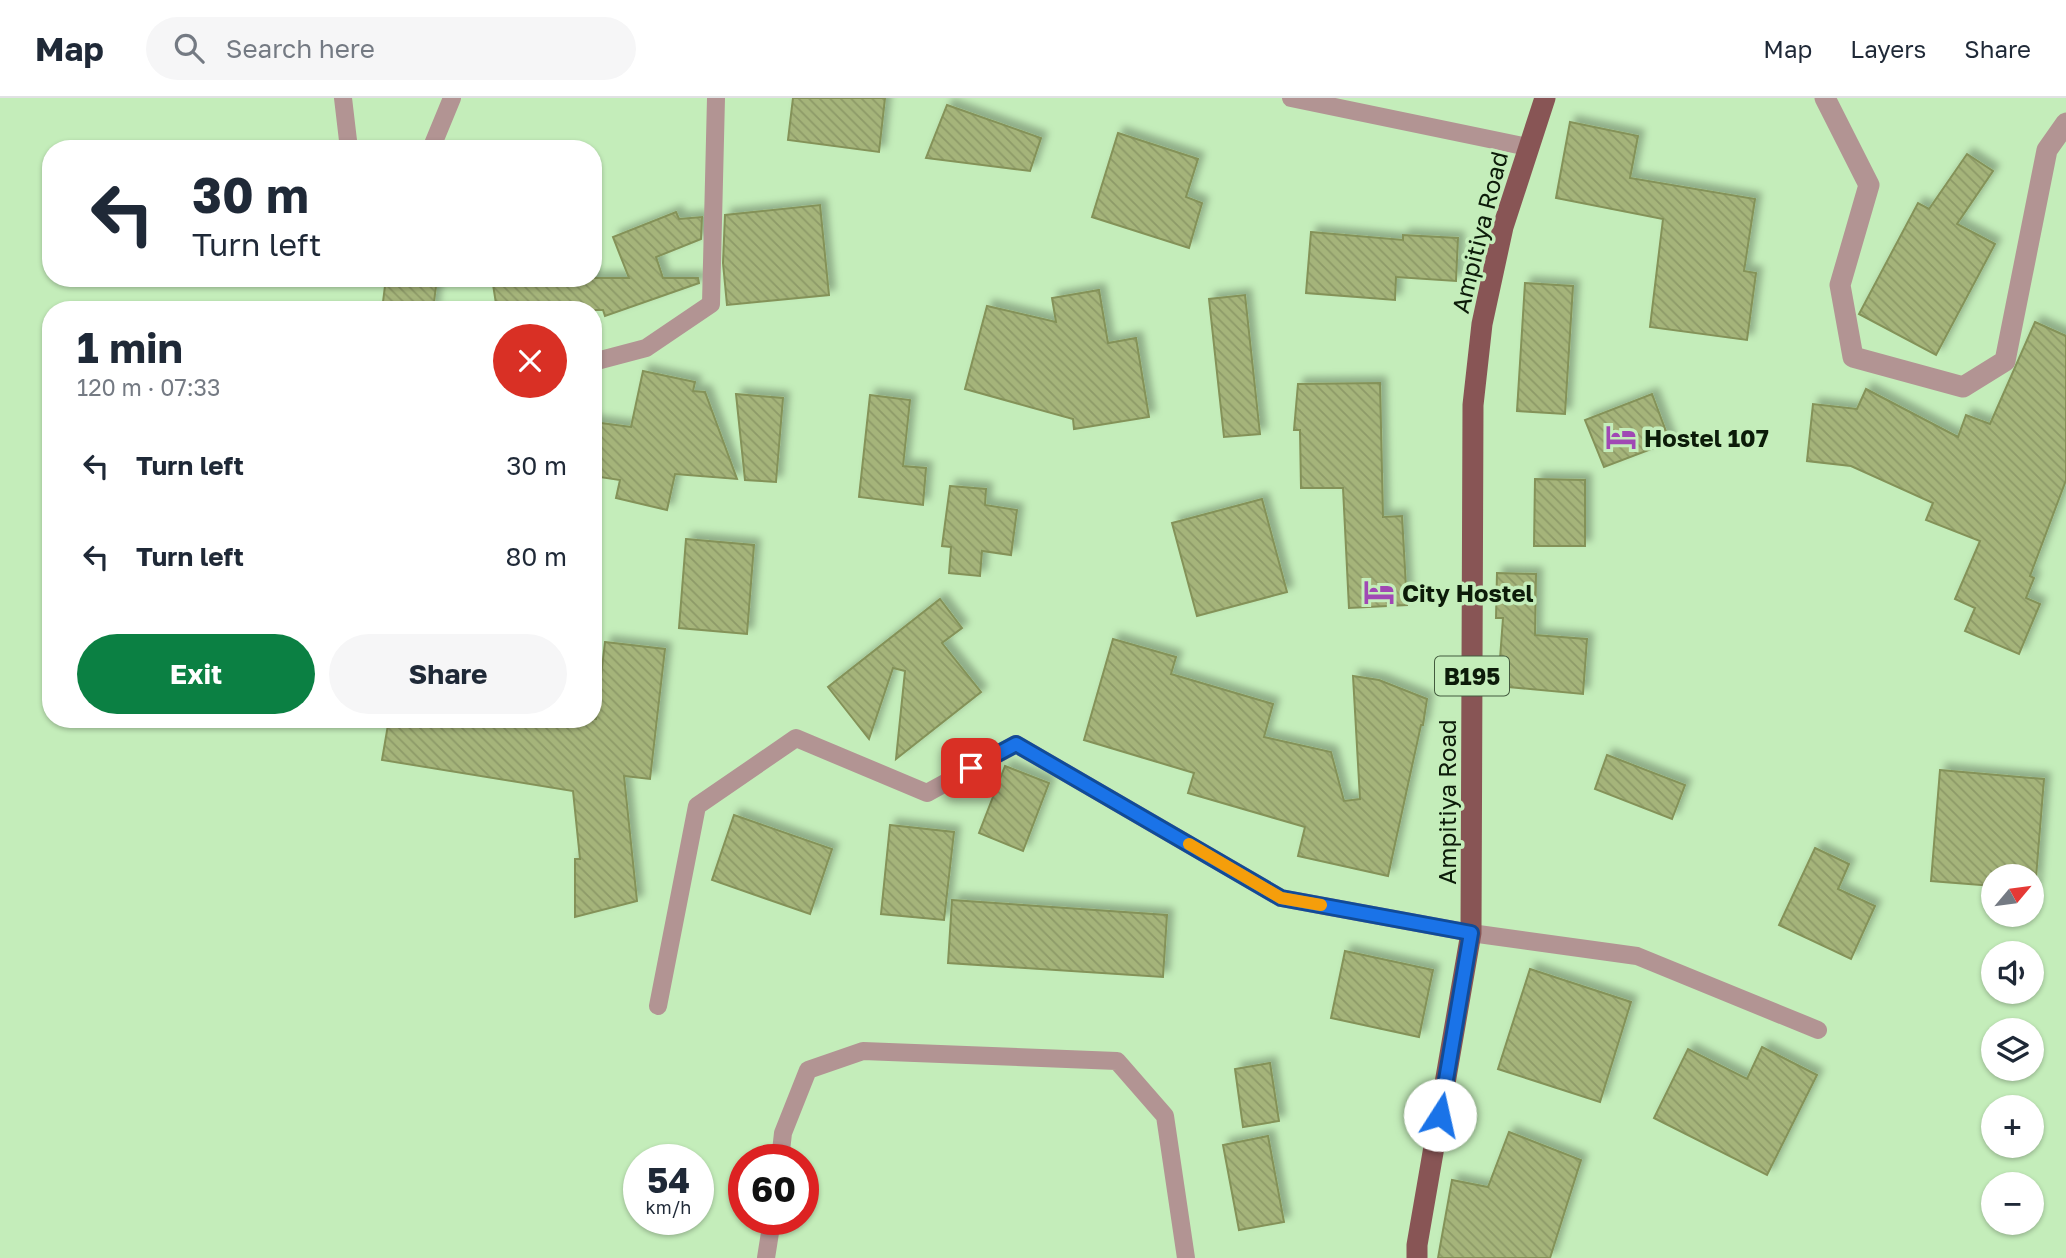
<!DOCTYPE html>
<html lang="en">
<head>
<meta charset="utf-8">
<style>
	body { margin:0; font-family:"Golos Text",sans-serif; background:#f6f6f7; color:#1f2937; height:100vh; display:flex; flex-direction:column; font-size:26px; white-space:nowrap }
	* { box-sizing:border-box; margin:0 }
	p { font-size:23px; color:#747a83 }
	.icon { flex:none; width:38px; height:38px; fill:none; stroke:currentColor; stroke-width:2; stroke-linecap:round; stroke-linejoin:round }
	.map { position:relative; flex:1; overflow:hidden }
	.details { position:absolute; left:42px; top:203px; width:560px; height:427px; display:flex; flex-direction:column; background:#fff; border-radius:28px; box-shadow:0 2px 5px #0004 }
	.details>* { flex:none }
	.guide { position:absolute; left:42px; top:42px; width:560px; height:147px; border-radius:28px; box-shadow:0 2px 5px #0004; background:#fff; color:#1f2937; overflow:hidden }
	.needle { width:46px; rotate:61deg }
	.buttons { position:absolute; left:1981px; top:766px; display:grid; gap:14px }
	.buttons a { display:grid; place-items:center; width:63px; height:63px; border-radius:50%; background:#fff; box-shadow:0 2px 5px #0004; font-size:35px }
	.speed { position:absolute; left:623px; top:1046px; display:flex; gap:14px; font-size:35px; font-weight:700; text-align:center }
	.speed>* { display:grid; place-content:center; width:91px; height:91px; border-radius:50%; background:#fff; box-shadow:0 2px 5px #0004; line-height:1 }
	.speed small { font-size:18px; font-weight:400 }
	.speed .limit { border:10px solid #d22; background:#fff; color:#111 }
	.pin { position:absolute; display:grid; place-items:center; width:60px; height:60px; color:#fff; margin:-30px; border-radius:14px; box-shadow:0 4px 10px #0006 }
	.me { position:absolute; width:77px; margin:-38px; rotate:10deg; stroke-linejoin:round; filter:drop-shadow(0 0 5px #0008) }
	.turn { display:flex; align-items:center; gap:24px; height:147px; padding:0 35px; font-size:32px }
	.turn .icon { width:91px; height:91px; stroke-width:2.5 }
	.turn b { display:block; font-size:49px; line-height:60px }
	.round { display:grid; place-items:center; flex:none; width:74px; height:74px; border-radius:37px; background:#f6f6f7 }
	.headline { display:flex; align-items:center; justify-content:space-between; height:119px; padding:0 35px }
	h1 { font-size:42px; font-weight:700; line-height:52px }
	.cta { display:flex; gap:14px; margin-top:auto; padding:14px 35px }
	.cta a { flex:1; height:80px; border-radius:42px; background:#0b8043; color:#fff; font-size:28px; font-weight:700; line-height:80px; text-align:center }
	.cta a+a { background:#f6f6f7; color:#1f2937 }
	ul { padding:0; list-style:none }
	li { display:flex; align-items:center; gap:21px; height:91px; padding:0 35px }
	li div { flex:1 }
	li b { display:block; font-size:26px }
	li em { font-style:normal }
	header { display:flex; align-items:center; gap:42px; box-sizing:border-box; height:98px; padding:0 35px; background:#fff; border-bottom:2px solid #e0e1e3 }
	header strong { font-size:33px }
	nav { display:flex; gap:38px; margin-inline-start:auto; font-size:24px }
	.search { width:490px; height:63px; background:#f6f6f7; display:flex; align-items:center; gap:18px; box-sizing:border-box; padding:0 24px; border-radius:38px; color:#747a83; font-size:26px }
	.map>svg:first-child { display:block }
</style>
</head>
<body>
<header>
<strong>Map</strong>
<div class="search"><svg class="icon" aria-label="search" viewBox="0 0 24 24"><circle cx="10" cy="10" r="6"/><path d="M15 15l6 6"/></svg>Search here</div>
<nav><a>Map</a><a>Layers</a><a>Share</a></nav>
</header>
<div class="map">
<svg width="2066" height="1160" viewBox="0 0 2066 1160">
	<defs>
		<pattern id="building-back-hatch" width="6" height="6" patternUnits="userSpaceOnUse" patternTransform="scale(1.75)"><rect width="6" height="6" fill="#a5b47a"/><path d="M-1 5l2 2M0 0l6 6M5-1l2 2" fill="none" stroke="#8d9a68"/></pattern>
		<filter id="shadow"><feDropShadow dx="6" dy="-6" stdDeviation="3.5" flood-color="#0004"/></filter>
	</defs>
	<rect width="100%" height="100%" fill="#c4edba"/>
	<g fill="url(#building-back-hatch)" stroke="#849259" stroke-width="2" filter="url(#shadow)">
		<path d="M 793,0 L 885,0 L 879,54 L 788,42 Z"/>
		<path d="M 947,7 L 1041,40 L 1030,73 L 926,60 Z"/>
		<path d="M 1570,24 L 1638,38 L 1630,80 L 1755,101 L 1744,173 L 1756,175 L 1747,242 L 1650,229 L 1663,121 L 1556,100 Z"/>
		<path d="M 1118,35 L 1198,61 L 1186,99 L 1202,105 L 1189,150 L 1092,119 Z"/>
		<path d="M 1967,56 L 1993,73 L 1957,126 L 1995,146 L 1936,257 L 1859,216 L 1918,105 L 1929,111 Z"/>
		<path d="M 820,107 L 829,197 L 727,207 L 723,165 L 725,117 Z"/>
		<path d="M 676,114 L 679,121 L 702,119 L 701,141 L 656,159 L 663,180 L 698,180 L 699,185 L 605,218 L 603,212 L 497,212 L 492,180 L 629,180 L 613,139 Z"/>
		<path d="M 1311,134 L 1403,142 L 1403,137 L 1458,140 L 1456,183 L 1396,179 L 1395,202 L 1306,195 Z"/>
		<path d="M 386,180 L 437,180 L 433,212 L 382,212 Z"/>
		<path d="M 1525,185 L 1573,188 L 1565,316 L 1517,313 Z"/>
		<path d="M 1099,192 L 1108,245 L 1136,240 L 1149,319 L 1074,331 L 1073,321 L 965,291 L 987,208 L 1056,224 L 1052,200 Z"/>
		<path d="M 1245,197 L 1260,336 L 1224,339 L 1209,201 Z"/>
		<path d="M 2035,224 L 2066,238 L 2066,382 L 2030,478 L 2034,480 L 2026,500 L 2040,506 L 2019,556 L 1965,533 L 1975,510 L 1955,501 L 1980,443 L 1926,422 L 1933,405 L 1851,368 L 1807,363 L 1813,306 L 1857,311 L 1866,291 L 1958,339 L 1966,317 L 1990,326 Z"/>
		<path d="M 643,273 L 695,284 L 693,293 L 705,294 L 737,381 L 675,376 L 667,412 L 616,400 L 620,382 L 593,378 L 593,324 L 631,329 Z"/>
		<path d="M 1380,285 L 1383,419 L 1402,418 L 1407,507 L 1349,510 L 1343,390 L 1301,390 L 1300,332 L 1294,332 L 1298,286 Z"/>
		<path d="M 736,296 L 783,300 L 776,384 L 745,382 Z"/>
		<path d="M 1652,296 L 1670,344 L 1604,369 L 1585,322 Z"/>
		<path d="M 870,297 L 910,302 L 903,368 L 926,370 L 923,407 L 859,399 Z"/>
		<path d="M 1535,381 L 1585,382 L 1585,448 L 1534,448 Z"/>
		<path d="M 950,388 L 986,391 L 985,407 L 1017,412 L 1011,457 L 982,453 L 980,478 L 949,475 L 951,449 L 942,448 Z"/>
		<path d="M 1262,401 L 1287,494 L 1197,518 L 1172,425 Z"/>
		<path d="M 686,441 L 754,447 L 747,536 L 679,530 Z"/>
		<path d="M 1497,475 L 1536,476 L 1535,537 L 1587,541 L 1583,596 L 1498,588 L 1503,520 L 1496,520 Z"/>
		<path d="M 940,501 L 962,530 L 942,545 L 981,594 L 896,661 L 905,573 L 893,570 L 869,641 L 828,589 Z"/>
		<path d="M 1113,541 L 1176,559 L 1171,576 L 1273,606 L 1264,639 L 1331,654 L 1344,703 L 1360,701 L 1353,578 L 1379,582 L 1427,601 L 1423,627 L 1421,627 L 1388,778 L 1298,758 L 1305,729 L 1188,695 L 1194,675 L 1084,642 Z"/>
		<path d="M 605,544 L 665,551 L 650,681 L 624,678 L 637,803 L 575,819 L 575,761 L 580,761 L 573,693 L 382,662 L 389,621 L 596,621 Z"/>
		<path d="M 1607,657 L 1685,687 L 1672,721 L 1595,691 Z"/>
		<path d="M 1005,668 L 1049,685 L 1023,753 L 979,735 Z"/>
		<path d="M 1940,672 L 2044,681 L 2035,792 L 2032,792 L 2032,779 L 1993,779 L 1993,788 L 1931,783 Z"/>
		<path d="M 734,717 L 832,751 L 810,816 L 712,782 Z"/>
		<path d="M 890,727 L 954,734 L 944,822 L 881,816 Z"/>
		<path d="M 1815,750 L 1849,766 L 1838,791 L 1875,808 L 1851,861 L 1779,827 Z"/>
		<path d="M 952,802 L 1167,817 L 1163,879 L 948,865 Z"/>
		<path d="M 1345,853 L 1433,872 L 1419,939 L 1331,920 Z"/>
		<path d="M 1530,871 L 1631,904 L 1600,1004 L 1498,971 Z"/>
		<path d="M 1762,949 L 1817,977 L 1767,1077 L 1654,1020 L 1688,951 L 1747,981 Z"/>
		<path d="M 1270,965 L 1279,1023 L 1243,1029 L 1235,971 Z"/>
		<path d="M 1509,1034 L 1581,1062 L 1550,1160 L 1438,1160 L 1452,1082 L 1488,1089 Z"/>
		<path d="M 1268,1038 L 1284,1124 L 1239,1132 L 1223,1047 Z"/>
	</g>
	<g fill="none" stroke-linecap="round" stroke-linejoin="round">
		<g stroke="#b29493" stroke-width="18">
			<path d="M 343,0 L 349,51"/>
			<path d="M 1291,0 L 1528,49"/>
			<path d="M 431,51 L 452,0"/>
			<path d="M 593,264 L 646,250 L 711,206 L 716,0"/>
			<path d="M 658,908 L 697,708 L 796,640 L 927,695 L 1016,646 L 1281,800 L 1471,835 L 1637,858 L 1818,932"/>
			<path d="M 780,1062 L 783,1035 L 808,972 L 863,953 L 1117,963 L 1165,1018 L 1186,1160"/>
			<path d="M 766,1160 L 772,1122"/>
		</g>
		<path stroke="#b29493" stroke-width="21" d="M 1825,0 L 1869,87 L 1840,187 L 1853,259 L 1963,289 L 2005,263 L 2047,52 L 2066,25"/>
		<path stroke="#855" stroke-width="21" d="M 1417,1160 L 1417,1147 L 1471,835 L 1473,307 L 1482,226 L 1503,129 L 1545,0"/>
	</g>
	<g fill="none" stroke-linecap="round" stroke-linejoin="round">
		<g stroke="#114b97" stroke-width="18">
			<path id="route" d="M 971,670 L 1016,646 L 1281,800 L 1471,835 L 1440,1017"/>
		</g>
		<use href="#route" stroke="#1a73e8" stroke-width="12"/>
		<path stroke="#f59e0b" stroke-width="12" d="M 1189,746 L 1281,800 L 1321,807"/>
	</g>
	<defs>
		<g id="hotel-bare" transform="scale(2.415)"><path d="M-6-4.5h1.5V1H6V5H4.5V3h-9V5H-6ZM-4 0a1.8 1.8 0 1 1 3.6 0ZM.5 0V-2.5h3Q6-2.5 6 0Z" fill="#a048b4" stroke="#c4edba" stroke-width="2.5" paint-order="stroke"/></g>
	</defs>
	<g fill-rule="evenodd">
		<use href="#hotel-bare" x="1621" y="339"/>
		<use href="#hotel-bare" x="1379" y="494"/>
	</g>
	<g text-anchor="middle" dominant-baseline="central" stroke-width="7" stroke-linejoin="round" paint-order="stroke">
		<rect fill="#c4edba" stroke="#435a3e" stroke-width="2" x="1435" y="558.5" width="74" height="39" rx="5"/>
		<g font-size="23" font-weight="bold" fill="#0c1b09">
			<text x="1472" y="578">B195</text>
		</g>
		<g font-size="24" fill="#0c1b09" stroke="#c4edba">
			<text transform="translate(1479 134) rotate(-76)">Ampitiya Road</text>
			<text transform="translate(1446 704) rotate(-90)">Ampitiya Road</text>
		</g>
		<g font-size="24" font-weight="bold" fill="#0c1b09" stroke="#c4edba" text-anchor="start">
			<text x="1644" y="339">Hostel 107</text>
			<text x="1402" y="494">City Hostel</text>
		</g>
	</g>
</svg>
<div class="buttons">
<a><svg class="needle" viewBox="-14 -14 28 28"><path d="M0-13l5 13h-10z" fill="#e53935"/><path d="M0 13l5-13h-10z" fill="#747a83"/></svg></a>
<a><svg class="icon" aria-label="sound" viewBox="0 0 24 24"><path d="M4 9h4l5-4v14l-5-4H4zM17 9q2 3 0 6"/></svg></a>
<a><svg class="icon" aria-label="layers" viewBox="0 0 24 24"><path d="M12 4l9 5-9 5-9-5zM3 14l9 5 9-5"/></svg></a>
<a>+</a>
<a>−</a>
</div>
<div class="speed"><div>54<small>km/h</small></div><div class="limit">60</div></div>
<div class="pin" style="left:971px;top:670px;background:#d93025"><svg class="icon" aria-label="arrive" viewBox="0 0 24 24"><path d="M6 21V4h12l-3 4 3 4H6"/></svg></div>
<svg class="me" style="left:1440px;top:1017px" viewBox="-20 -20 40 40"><circle r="19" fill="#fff"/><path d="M0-13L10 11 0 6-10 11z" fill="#1a73e8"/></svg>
<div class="guide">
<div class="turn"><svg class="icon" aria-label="left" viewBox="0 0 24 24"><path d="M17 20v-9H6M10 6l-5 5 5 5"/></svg><div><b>30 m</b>Turn left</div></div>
</div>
<section class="details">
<div class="headline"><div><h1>1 min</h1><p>120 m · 07:33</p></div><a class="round" style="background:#d93025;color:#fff"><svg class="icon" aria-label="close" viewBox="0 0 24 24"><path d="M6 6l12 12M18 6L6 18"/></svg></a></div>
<ul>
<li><svg class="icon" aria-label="left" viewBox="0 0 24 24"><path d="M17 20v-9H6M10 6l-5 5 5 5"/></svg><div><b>Turn left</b></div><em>30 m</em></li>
<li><svg class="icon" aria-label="left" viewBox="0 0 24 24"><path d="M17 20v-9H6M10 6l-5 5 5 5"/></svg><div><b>Turn left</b></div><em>80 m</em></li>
</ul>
<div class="cta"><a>Exit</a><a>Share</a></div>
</section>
</div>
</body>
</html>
